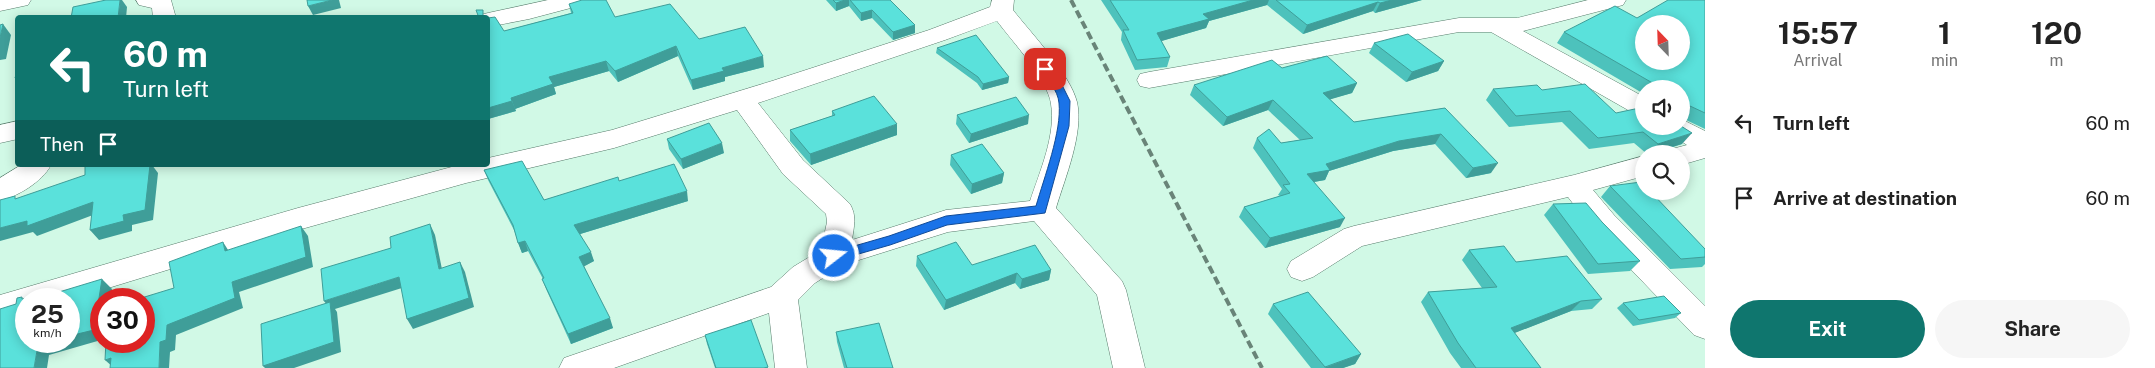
<!DOCTYPE html>
<html lang="en">
<head>
<meta charset="utf-8">
<style>
	body { margin:0; font-family:"Public Sans",sans-serif; background:#f6f6f6; color:#222; height:100vh; display:flex; flex-direction:column; font-size:19px; white-space:nowrap }
	* { box-sizing:border-box; margin:0 }
	p { font-size:16px; color:#767676 }
	.icon { flex:none; width:28px; height:28px; fill:none; stroke:currentColor; stroke-width:2; stroke-linecap:round; stroke-linejoin:round }
	.map { position:relative; flex:1; overflow:hidden }
	.panel { display:flex; flex-direction:column; background:#fff; width:450px }
	.panel>* { flex:none }
	.hud { position:absolute; left:15px; top:15px; width:475px; height:152px; border-radius:5px; box-shadow:0 2px 12px #0003; background:#0f766e; color:#fff; overflow:hidden }
	.needle { width:32px; rotate:337deg }
	.tools { position:absolute; left:1635px; top:15px; display:grid; gap:10px }
	.tools a { display:grid; place-items:center; width:55px; height:55px; border-radius:50%; background:#fff; box-shadow:0 2px 12px #0003; font-size:25px }
	.speed { position:absolute; left:15px; top:288px; display:flex; gap:10px; font-size:25px; font-weight:700; text-align:center }
	.speed>* { display:grid; place-content:center; width:65px; height:65px; border-radius:50%; background:#fff; box-shadow:0 2px 12px #0003; line-height:1 }
	.speed small { font-size:12px; font-weight:400 }
	.speed .limit { border:8px solid #d22; background:#fff; color:#111 }
	.pin { position:absolute; display:grid; place-items:center; width:42px; height:42px; color:#fff; margin:-21px; border-radius:10px; box-shadow:0 2px 8px #0006 }
	.me { position:absolute; width:55px; margin:-28px; rotate:74deg; stroke-linejoin:round; filter:drop-shadow(0 0 4px #0008) }
	.turn { display:flex; align-items:center; gap:18px; height:105px; padding:0 25px; font-size:22px }
	.turn .icon { width:65px; height:65px; stroke-width:2.5 }
	.turn b { display:block; font-size:35px; line-height:42px }
	.then { display:flex; align-items:center; height:48px; padding:0 25px; background:#0003; gap:10px; font-size:19px }
	.eta { display:flex; justify-content:space-evenly; align-items:center; height:85px; text-align:center }
	.eta b { font-size:30px; font-weight:700; line-height:35px }
	.cta { display:flex; gap:10px; margin-top:auto; padding:10px 25px }
	.cta a { flex:1; height:58px; border-radius:30px; background:#0f766e; color:#fff; font-size:20px; font-weight:700; line-height:58px; text-align:center }
	.cta a+a { background:#f6f6f6; color:#222 }
	ul { padding:0; list-style:none }
	li { display:flex; align-items:center; gap:15px; height:75px; padding:0 25px }
	li div { flex:1 }
	li b { display:block; font-size:19px }
	li em { font-style:normal }
	main { display:flex; flex:1; min-height:0 }
	.map>svg:first-child { display:block }
</style>
</head>
<body>
<main>
<div class="map">
<svg width="1705" height="368" viewBox="0 0 1705 368">
	<rect width="100%" height="100%" fill="#d1f9e6"/>
	<g fill="none" stroke-linecap="round" stroke-linejoin="round">
		<g stroke="#577b6b" stroke-width="1">
			<g id="street">
				<path d="M 0,0 L 31,0 L 28,5 L 0,11 Z"/>
				<path d="M 136,0 L 171,0 L 176,18 L 153,18 L 152,8 L 139,5 Z"/>
				<path d="M 548,0 L 585,0 L 582,5 L 529,19 L 488,27 L 488,18 L 478,18 L 480,15 L 488,13 Z"/>
				<path d="M 992,0 L 1014,0 L 1013,10 C 1031,33 1070,74 1077,102 C 1084,133 1065,178 1056,208 L 1122,281 L 1126,290 L 1145,368 L 1113,368 L 1097,295 L 1034,221 L 948,232 L 843,265 L 815,283 L 798,300 L 807,368 L 775,368 L 769,313 L 614,368 L 559,368 L 564,358 L 771,287 L 793,267 L 821,250 L 827,222 L 826,214 L 783,174 L 737,110 L 614,148 L 466,183 L 298,230 L 69,300 L 26,299 L 26,312 L 0,321 L 0,295 L 298,208 L 459,165 L 488,165 L 488,158 L 612,130 L 772,81 L 929,30 L 990,7 ZM 997,21 C 1012,41 1048,80 1051,104 C 1056,135 1040,171 1030,201 L 946,210 L 852,240 C 854,226 857,216 850,204 L 803,160 L 758,103 L 945,40 Z"/>
				<path d="M 1588,0 L 1626,0 L 1623,5 L 1523,31 L 1644,97 L 1644,117 L 1635,114 L 1491,32 L 1459,32 L 1149,88 L 1140,86 L 1137,80 L 1140,74 L 1149,72 L 1459,18 L 1517,18 Z"/>
				<path d="M 1681,119 L 1705,131 L 1705,158 L 1681,165 L 1681,154 L 1669,154 L 1672,149 L 1687,145 L 1667,132 L 1663,126 L 1681,126 Z"/>
				<path d="M 18,121 L 18,139 L 0,143 L 0,125 Z"/>
				<path d="M 1644,156 L 1644,176 L 1593,190 L 1614,215 L 1705,306 L 1705,339 L 1694,335 L 1594,231 L 1568,197 L 1362,246 L 1313,277 L 1302,281 L 1291,277 L 1287,269 L 1291,261 L 1344,229 L 1354,226 L 1574,175 Z"/>
				<path d="M 21,165 L 51,165 C 42,182 18,196 0,201 L 0,178 Z"/>
			</g>
		</g>
		<use href="#street" fill="#fff" fill-rule="evenodd"/>
		<path stroke="#698478" stroke-width="4" stroke-dasharray="8 4" stroke-linecap="butt" d="M 1071,0 L 1262,368"/>
	</g>
	<g fill="#4dc2bc">
		<path d="M 826,0 L 890,0 L 915,25 L 915,33 L 893,40 L 872,18 L 861,21 L 849,6 L 836,11 Z"/>
		<path d="M 1101,0 L 1422,0 L 1375,13 L 1373,11 L 1303,34 L 1267,5 L 1209,21 L 1206,28 L 1161,41 L 1170,57 L 1167,67 L 1135,70 L 1121,40 L 1122,32 Z"/>
		<path d="M 1705,0 L 1705,129 L 1684,119 L 1681,122 L 1681,89 L 1644,89 L 1644,94 L 1557,43 L 1564,32 L 1637,18 Z"/>
		<path d="M 569,4 L 615,17 L 699,39 L 764,67 L 725,77 L 725,81 L 693,90 L 678,56 L 618,82 L 609,71 L 554,87 L 556,94 L 515,109 L 516,111 L 488,119 L 488,48 L 504,31 L 571,13 Z"/>
		<path d="M 1374,43 L 1444,61 L 1438,71 L 1406,82 L 1369,53 Z"/>
		<path d="M 937,48 L 1009,77 L 1008,83 L 982,90 L 977,83 L 936,53 Z"/>
		<path d="M 1282,68 L 1357,83 L 1352,93 L 1330,99 L 1354,122 L 1445,108 L 1491,173 L 1466,178 L 1435,144 L 1393,151 L 1329,171 L 1325,180 L 1314,182 L 1340,227 L 1265,248 L 1239,217 L 1244,207 L 1280,196 L 1278,195 L 1282,189 L 1253,148 L 1257,138 L 1281,143 L 1300,140 L 1268,110 L 1223,126 L 1190,95 L 1194,85 Z"/>
		<path d="M 1493,89 L 1542,90 L 1616,113 L 1682,144 L 1651,154 L 1647,154 L 1634,143 L 1589,149 L 1562,122 L 1509,127 L 1486,100 Z"/>
		<path d="M 832,111 L 897,135 L 811,165 L 790,141 L 790,130 L 832,116 Z"/>
		<path d="M 957,115 L 1028,124 L 969,143 L 956,124 Z"/>
		<path d="M 667,139 L 724,153 L 683,169 L 669,149 Z"/>
		<path d="M 951,155 L 1004,173 L 1002,183 L 971,194 L 950,165 Z"/>
		<path d="M 484,170 L 544,200 L 619,181 L 688,201 L 580,234 L 594,261 L 584,266 L 613,328 L 571,344 L 546,289 L 542,279 L 543,279 L 528,251 L 522,253 L 514,230 L 488,180 Z"/>
		<path d="M 1610,186 L 1705,257 L 1705,264 L 1702,267 L 1670,269 L 1601,197 Z"/>
		<path d="M 1553,204 L 1602,222 L 1640,261 L 1630,271 L 1588,274 L 1544,215 Z"/>
		<path d="M 1469,250 L 1516,262 L 1602,299 L 1592,309 L 1571,311 L 1514,333 L 1541,368 L 1461,368 L 1450,353 L 1421,302 L 1428,292 L 1482,288 L 1462,260 Z"/>
		<path d="M 917,256 L 972,265 L 1051,270 L 1049,280 L 1020,289 L 1015,283 L 944,310 L 916,266 Z"/>
		<path d="M 1623,303 L 1681,313 L 1675,318 L 1633,326 L 1617,308 Z"/>
		<path d="M 1273,304 L 1361,354 L 1355,364 L 1343,368 L 1311,368 L 1268,314 Z"/>
		<path d="M 836,332 L 893,368 L 844,368 L 837,342 Z"/>
		<path d="M 705,335 L 768,367 L 768,368 L 715,368 L 707,344 Z"/>
	</g>
	<g fill="#3f9e99">
		<path d="M 120,0 L 122,0 L 127,7 L 126,18 L 118,18 Z"/>
		<path d="M 332,0 L 339,0 L 341,8 L 313,15 L 308,6 Z"/>
		<path d="M 845,0 L 849,0 L 849,6 L 836,11 L 836,3 Z"/>
		<path d="M 1253,0 L 1269,0 L 1267,5 L 1209,21 L 1206,28 L 1155,43 L 1157,33 L 1203,14 Z"/>
		<path d="M 1392,0 L 1422,0 L 1375,13 L 1380,3 Z"/>
		<path d="M 1378,2 L 1373,11 L 1303,34 L 1307,25 Z"/>
		<path d="M 872,10 L 872,18 L 861,21 L 861,13 Z"/>
		<path d="M 3,24 L 11,35 L 6,59 L 0,60 L 0,38 Z"/>
		<path d="M 915,25 L 915,33 L 893,40 L 893,32 Z"/>
		<path d="M 676,46 L 678,56 L 618,82 L 615,71 Z"/>
		<path d="M 763,56 L 764,67 L 725,77 L 725,81 L 693,90 L 691,80 L 722,68 Z"/>
		<path d="M 606,61 L 609,71 L 554,87 L 556,94 L 515,109 L 511,98 L 549,77 Z"/>
		<path d="M 1444,61 L 1438,71 L 1406,82 L 1412,72 Z"/>
		<path d="M 1009,77 L 1008,83 L 982,90 L 983,84 Z"/>
		<path d="M 1357,83 L 1352,93 L 1318,103 L 1323,93 Z"/>
		<path d="M 1273,100 L 1268,110 L 1223,126 L 1227,117 Z"/>
		<path d="M 512,101 L 516,111 L 488,119 L 488,108 Z"/>
		<path d="M 1029,115 L 1028,124 L 969,143 L 971,134 Z"/>
		<path d="M 897,124 L 897,135 L 811,165 L 810,154 Z"/>
		<path d="M 1692,133 L 1682,144 L 1649,154 L 1658,144 Z"/>
		<path d="M 1441,134 L 1435,144 L 1393,151 L 1329,171 L 1325,180 L 1302,184 L 1307,174 L 1326,164 L 1399,141 Z"/>
		<path d="M 722,143 L 724,153 L 683,169 L 681,159 Z"/>
		<path d="M 1498,163 L 1491,173 L 1466,178 L 1473,168 Z"/>
		<path d="M 150,165 L 152,165 L 158,173 L 153,220 L 132,225 L 132,231 L 99,240 L 90,230 L 123,215 Z"/>
		<path d="M 1004,173 L 1002,183 L 971,194 L 972,184 Z"/>
		<path d="M 687,191 L 688,201 L 577,235 L 574,225 Z"/>
		<path d="M 93,202 L 101,212 L 37,236 L 33,232 L 0,241 L 0,228 Z"/>
		<path d="M 1345,218 L 1340,227 L 1265,248 L 1270,238 Z"/>
		<path d="M 430,224 L 435,235 L 444,279 L 439,269 Z"/>
		<path d="M 301,226 L 308,236 L 313,267 L 239,292 L 243,308 L 176,335 L 175,350 L 170,352 L 169,368 L 159,368 L 160,342 L 167,325 L 232,282 Z"/>
		<path d="M 525,241 L 528,251 L 522,253 L 518,243 Z"/>
		<path d="M 223,242 L 230,253 L 225,251 Z"/>
		<path d="M 591,252 L 594,261 L 583,267 L 579,257 Z"/>
		<path d="M 460,262 L 465,272 L 474,307 L 413,329 L 407,319 Z"/>
		<path d="M 1051,270 L 1049,280 L 1020,289 L 1022,279 Z"/>
		<path d="M 1017,273 L 1015,283 L 944,310 L 946,300 Z"/>
		<path d="M 399,277 L 405,287 L 335,309 L 337,312 L 341,352 L 294,368 L 265,368 L 263,366 L 331,310 L 324,301 Z"/>
		<path d="M 102,279 L 112,289 L 110,299 L 101,299 L 101,340 L 49,355 L 47,368 L 34,368 L 38,345 L 51,341 L 69,341 L 69,336 Z"/>
		<path d="M 1581,301 L 1571,311 L 1502,338 L 1511,328 Z"/>
		<path d="M 610,318 L 613,328 L 571,344 L 568,334 Z"/>
		<path d="M 1361,354 L 1355,364 L 1343,368 L 1324,368 Z"/>
		<path d="M 111,358 L 114,368 L 105,360 Z"/>
	</g>
	<g fill="#5ae1db" stroke="#3f9e99" fill-rule="evenodd">
		<path d="M 106,0 L 120,0 L 118,18 L 71,18 L 73,7 Z"/>
		<path d="M 307,0 L 332,0 L 308,6 Z"/>
		<path d="M 582,0 L 606,0 L 615,17 L 670,4 L 699,39 L 745,27 L 763,56 L 722,68 L 724,71 L 691,80 L 676,46 L 615,71 L 606,61 L 549,77 L 553,84 L 511,98 L 512,101 L 488,108 L 488,18 L 495,17 L 504,31 L 573,13 L 569,4 Z"/>
		<path d="M 833,0 L 845,0 L 836,3 Z"/>
		<path d="M 850,0 L 890,0 L 915,25 L 893,32 L 872,10 L 861,13 Z"/>
		<path d="M 1110,0 L 1253,0 L 1203,14 L 1209,19 L 1157,33 L 1170,57 L 1137,60 L 1123,30 L 1129,30 Z"/>
		<path d="M 1276,0 L 1392,0 L 1380,3 L 1378,2 L 1307,25 Z"/>
		<path d="M 1668,0 L 1705,0 L 1705,113 L 1690,106 L 1689,113 L 1681,114 L 1681,89 L 1663,89 L 1564,32 L 1615,6 L 1637,18 ZM 1644,24 L 1681,24 L 1681,61 L 1644,61 Z"/>
		<path d="M 476,10 L 483,10 L 483,18 L 479,18 Z"/>
		<path d="M 3,24 L 0,38 L 0,25 Z"/>
		<path d="M 1408,34 L 1444,61 L 1412,72 L 1374,43 Z"/>
		<path d="M 976,35 L 1009,77 L 983,84 L 978,77 L 937,48 Z"/>
		<path d="M 1327,56 L 1357,83 L 1323,93 L 1354,122 L 1445,108 L 1498,163 L 1473,168 L 1441,134 L 1399,141 L 1326,164 L 1330,170 L 1307,174 L 1345,218 L 1270,238 L 1244,207 L 1290,193 L 1283,185 L 1290,184 L 1257,138 L 1269,129 L 1281,143 L 1313,138 L 1273,100 L 1227,117 L 1194,85 L 1272,60 L 1282,68 Z"/>
		<path d="M 18,68 L 18,77 L 15,78 Z"/>
		<path d="M 1585,84 L 1616,113 L 1644,107 L 1644,126 L 1681,126 L 1692,133 L 1658,144 L 1643,132 L 1598,138 L 1570,111 L 1516,116 L 1493,89 L 1537,85 L 1542,90 Z"/>
		<path d="M 874,96 L 897,124 L 810,154 L 790,130 L 835,115 L 832,111 Z"/>
		<path d="M 1016,97 L 1029,115 L 971,134 L 957,115 Z"/>
		<path d="M 709,123 L 722,143 L 681,159 L 667,139 Z"/>
		<path d="M 982,144 L 1004,173 L 972,184 L 951,155 Z"/>
		<path d="M 522,161 L 544,200 L 618,177 L 619,181 L 674,164 L 687,191 L 574,225 L 591,252 L 579,257 L 610,318 L 568,334 L 542,279 L 544,278 L 525,241 L 518,243 L 513,225 L 484,170 Z"/>
		<path d="M 85,165 L 134,165 L 134,166 L 140,165 L 150,165 L 145,210 L 123,215 L 124,221 L 90,230 L 93,202 L 27,226 L 27,221 L 0,228 L 0,200 L 15,196 L 15,199 L 85,175 Z"/>
		<path d="M 1641,182 L 1644,185 L 1644,191 L 1650,191 L 1705,249 L 1705,257 L 1681,259 L 1610,186 Z"/>
		<path d="M 1586,203 L 1602,222 L 1640,261 L 1598,264 L 1553,204 Z"/>
		<path d="M 430,224 L 439,269 L 460,262 L 469,298 L 407,319 L 399,277 L 324,301 L 321,269 L 391,248 L 390,237 Z"/>
		<path d="M 301,226 L 306,257 L 232,282 L 235,298 L 167,325 L 166,340 L 160,342 L 159,368 L 110,368 L 111,358 L 105,360 L 106,341 L 144,341 L 144,299 L 138,299 L 174,288 L 169,262 L 223,242 L 225,251 Z"/>
		<path d="M 956,242 L 972,265 L 1035,245 L 1051,270 L 1022,279 L 1017,273 L 946,300 L 917,256 Z"/>
		<path d="M 1504,246 L 1516,262 L 1567,256 L 1602,299 L 1581,301 L 1511,328 L 1541,368 L 1476,368 L 1458,343 L 1428,292 L 1497,287 L 1469,250 Z"/>
		<path d="M 102,279 L 94,330 L 69,336 L 69,299 L 26,299 L 26,341 L 51,341 L 38,345 L 34,368 L 0,368 L 0,309 L 16,304 L 17,298 L 22,297 L 22,299 L 50,292 L 59,292 Z"/>
		<path d="M 1308,292 L 1361,354 L 1325,367 L 1273,304 Z"/>
		<path d="M 1664,296 L 1681,313 L 1639,320 L 1623,303 Z"/>
		<path d="M 330,302 L 334,342 L 263,366 L 261,324 Z"/>
		<path d="M 751,320 L 768,367 L 764,368 L 716,368 L 705,335 Z"/>
		<path d="M 879,323 L 893,368 L 847,368 L 836,332 Z"/>
	</g>
	<path fill="#1a73e8" stroke="#114b97" d="M 1045,66 L 1048,67 L 1060,81 L 1070,101 L 1069,126 L 1045,213 L 947,225 L 890,245 L 834,261 L 830,259 L 828,256 L 830,253 L 889,236 L 946,216 L 1036,206 C 1044,178 1062,131 1059,103 C 1058,90 1047,79 1040,69 Z"/>
</svg>
<div class="tools">
<a><svg class="needle" viewBox="-14 -14 28 28"><path d="M0-13l5 13h-10z" fill="#e53935"/><path d="M0 13l5-13h-10z" fill="#767676"/></svg></a>
<a><svg class="icon" aria-label="sound" viewBox="0 0 24 24"><path d="M4 9h4l5-4v14l-5-4H4zM17 9q2 3 0 6"/></svg></a>
<a><svg class="icon" aria-label="search" viewBox="0 0 24 24"><circle cx="10" cy="10" r="6"/><path d="M15 15l6 6"/></svg></a>
</div>
<div class="speed"><div>25<small>km/h</small></div><div class="limit">30</div></div>
<div class="pin" style="left:1045px;top:69px;background:#d93025"><svg class="icon" aria-label="arrive" viewBox="0 0 24 24"><path d="M6 21V4h12l-3 4 3 4H6"/></svg></div>
<svg class="me" style="left:834px;top:256px" viewBox="-20 -20 40 40"><circle r="17" fill="#1a73e8" stroke="#fff" stroke-width="3"/><path d="M0-11L8 9 0 5-8 9z" fill="#fff"/></svg>
<div class="hud">
<div class="turn"><svg class="icon" aria-label="left" viewBox="0 0 24 24"><path d="M17 20v-9H6M10 6l-5 5 5 5"/></svg><div><b>60 m</b>Turn left</div></div>
<div class="then">Then<svg class="icon" aria-label="arrive" viewBox="0 0 24 24"><path d="M6 21V4h12l-3 4 3 4H6"/></svg></div>
</div>
</div>
<section class="panel">
<div class="eta">
<div><b>15:57</b><p>Arrival</p></div>
<div><b>1</b><p>min</p></div>
<div><b>120</b><p>m</p></div>
</div>
<ul>
<li><svg class="icon" aria-label="left" viewBox="0 0 24 24"><path d="M17 20v-9H6M10 6l-5 5 5 5"/></svg><div><b>Turn left</b></div><em>60 m</em></li>
<li><svg class="icon" aria-label="arrive" viewBox="0 0 24 24"><path d="M6 21V4h12l-3 4 3 4H6"/></svg><div><b>Arrive at destination</b></div><em>60 m</em></li>
</ul>
<div class="cta"><a>Exit</a><a>Share</a></div>
</section>
</main>
</body>
</html>
